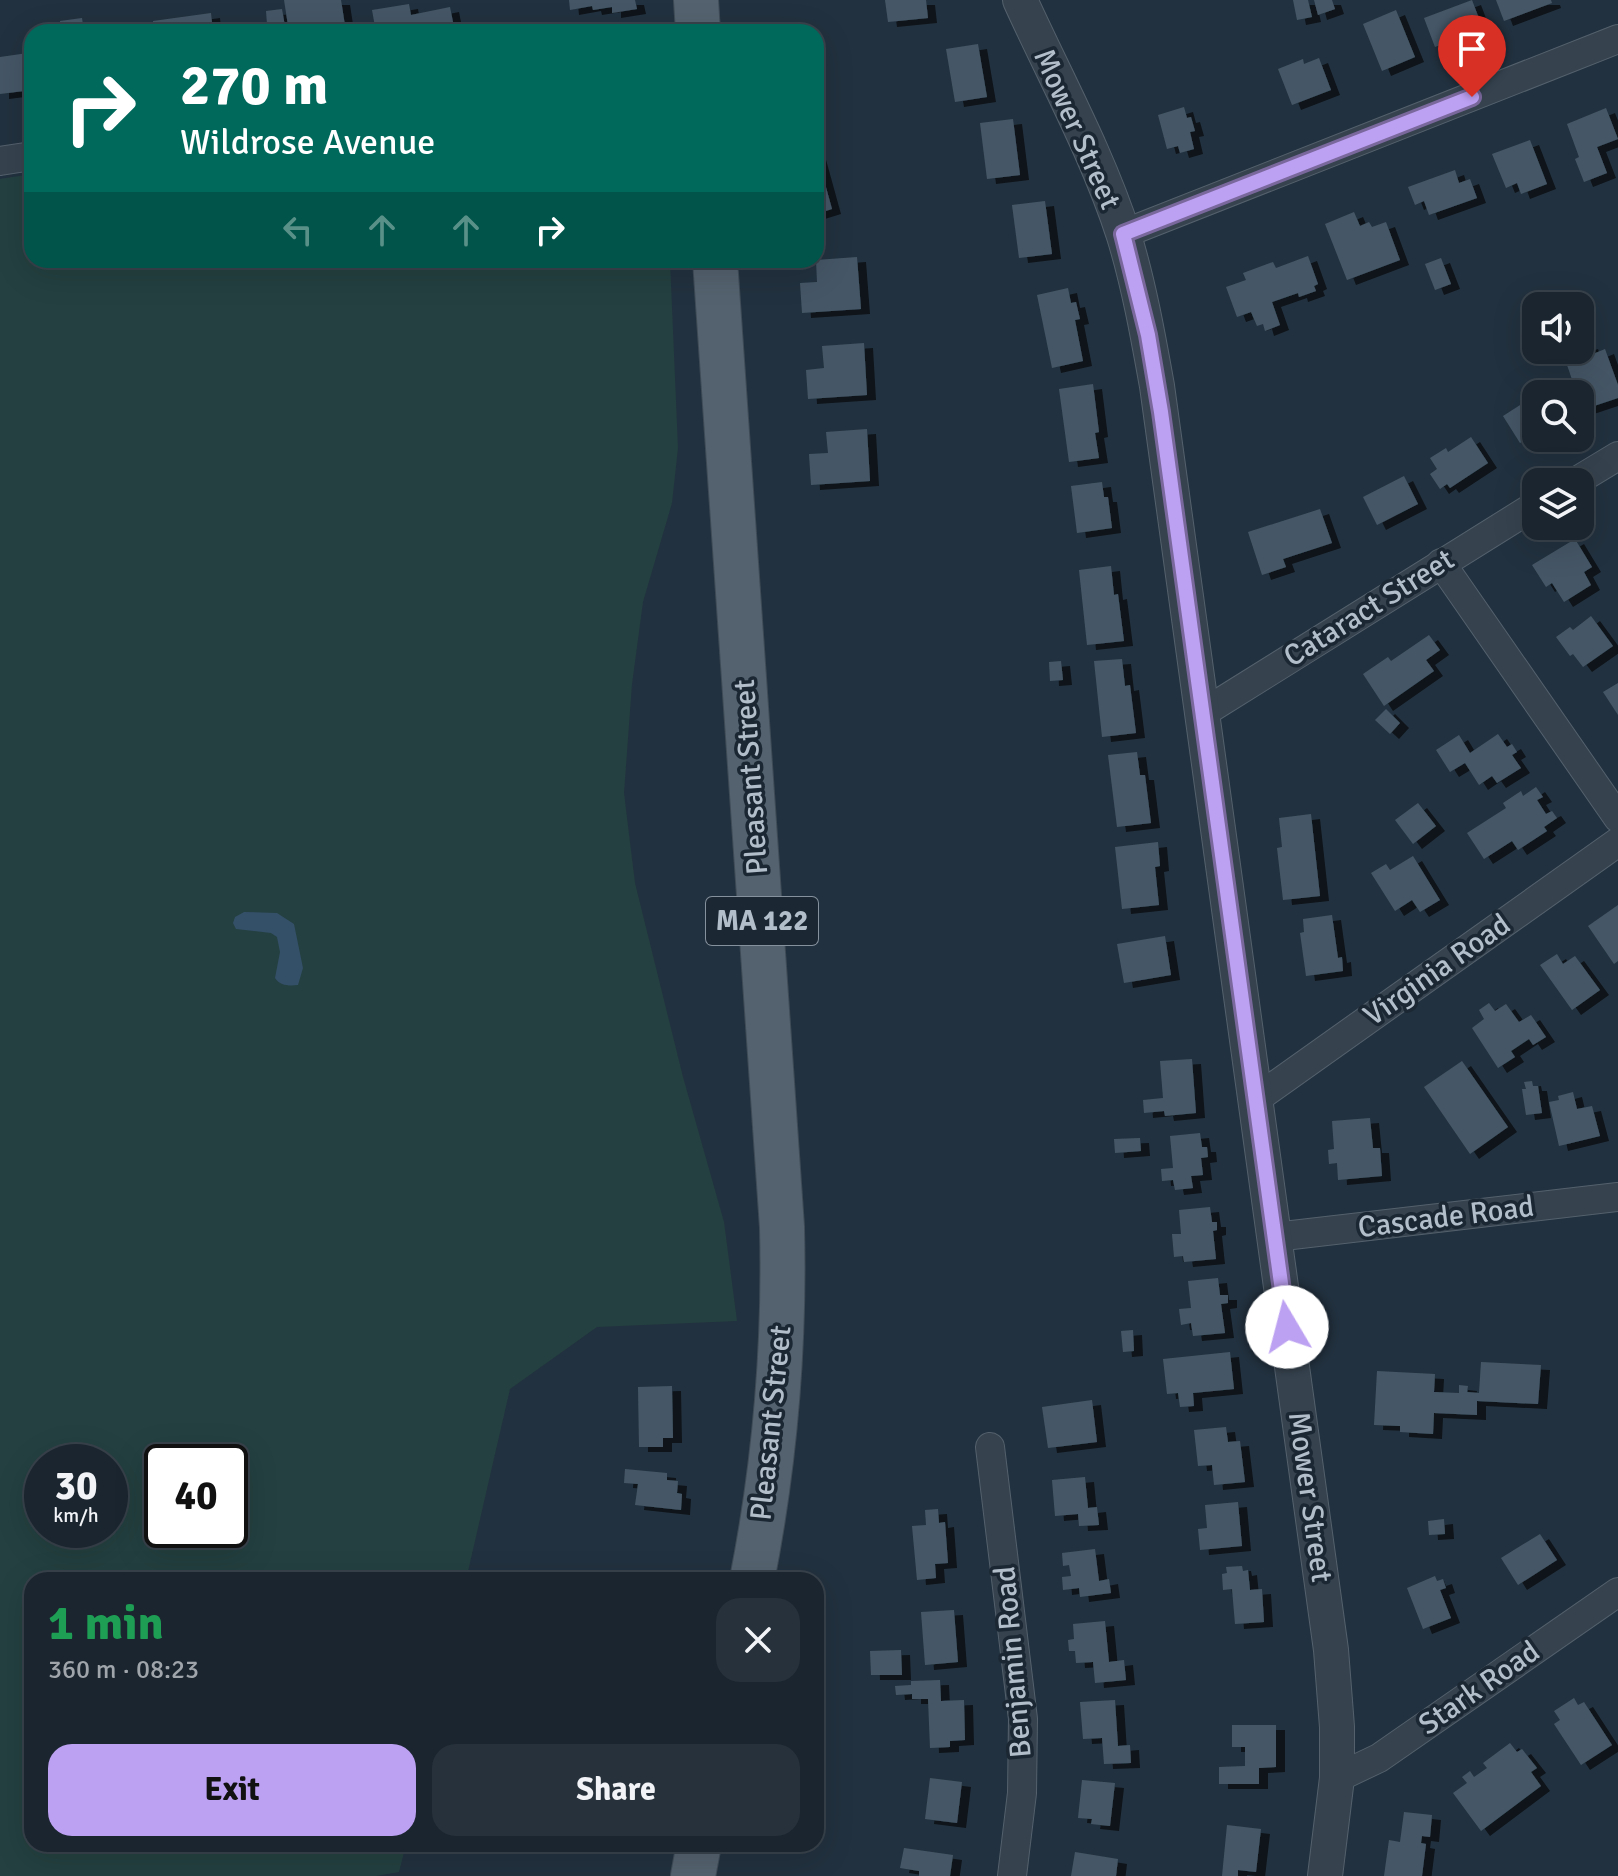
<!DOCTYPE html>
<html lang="en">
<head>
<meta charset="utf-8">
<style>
	body { margin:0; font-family:Signika,sans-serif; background:#27313b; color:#f1f3f6; height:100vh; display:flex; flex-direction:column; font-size:30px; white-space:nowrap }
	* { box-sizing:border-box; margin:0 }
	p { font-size:26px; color:#9fa5aa }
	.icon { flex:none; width:44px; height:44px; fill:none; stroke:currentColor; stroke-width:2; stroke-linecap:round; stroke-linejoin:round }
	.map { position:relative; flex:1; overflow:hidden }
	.panel { position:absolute; left:24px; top:1572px; width:800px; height:280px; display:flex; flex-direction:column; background:#1a252f; border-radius:24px; box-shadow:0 8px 32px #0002,0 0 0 2px #38424b }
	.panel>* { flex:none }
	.hud { position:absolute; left:24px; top:24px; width:800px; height:244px; border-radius:24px; box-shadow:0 8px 32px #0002,0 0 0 2px #38424b; background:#00695c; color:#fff; overflow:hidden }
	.controls { position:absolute; left:1522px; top:292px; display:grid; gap:16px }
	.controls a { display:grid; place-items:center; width:72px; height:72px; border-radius:16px; background:#1a252f; box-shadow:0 8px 32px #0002,0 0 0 2px #38424b; font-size:40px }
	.speed { position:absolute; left:24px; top:1444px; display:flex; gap:16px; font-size:40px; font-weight:700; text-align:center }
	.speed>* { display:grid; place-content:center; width:104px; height:104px; border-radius:50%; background:#1a252f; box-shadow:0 8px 32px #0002,0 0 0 2px #38424b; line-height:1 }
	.speed small { font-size:20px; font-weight:400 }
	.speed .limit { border:4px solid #111; border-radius:12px; background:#fff; color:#111 }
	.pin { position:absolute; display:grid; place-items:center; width:68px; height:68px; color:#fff; margin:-82px -34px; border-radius:50% 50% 50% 0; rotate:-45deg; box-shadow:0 0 8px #0007 }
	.pin .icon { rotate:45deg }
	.me { position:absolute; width:88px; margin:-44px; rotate:352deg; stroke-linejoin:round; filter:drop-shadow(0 0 6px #0008) }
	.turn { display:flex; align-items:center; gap:28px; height:168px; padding:0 24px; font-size:36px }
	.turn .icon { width:104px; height:104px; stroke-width:2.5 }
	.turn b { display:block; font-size:56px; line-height:68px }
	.lanes { display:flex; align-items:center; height:76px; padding:0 24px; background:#0003; justify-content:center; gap:40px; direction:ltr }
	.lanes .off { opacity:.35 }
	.round { display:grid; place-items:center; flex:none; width:84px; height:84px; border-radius:24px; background:#27313b }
	.headline { display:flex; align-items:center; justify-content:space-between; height:136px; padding:0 24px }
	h1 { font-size:48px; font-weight:700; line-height:60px; color:#1e9e55 }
	.action { display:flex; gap:16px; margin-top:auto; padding:16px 24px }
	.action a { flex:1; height:92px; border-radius:24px; background:#bca0f2; color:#111; font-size:32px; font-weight:700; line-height:92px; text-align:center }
	.action a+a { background:#27313b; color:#f1f3f6 }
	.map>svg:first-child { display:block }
</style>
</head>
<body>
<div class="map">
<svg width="1618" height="1876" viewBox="0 0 1618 1876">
	<defs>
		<filter id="shadow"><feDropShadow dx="9" dy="5" stdDeviation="0" flood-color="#0009"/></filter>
	</defs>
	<rect width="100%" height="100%" fill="#22313f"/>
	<path fill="#244040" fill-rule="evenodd" d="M 32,174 L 32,260 L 670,260 L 678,448 L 672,503 L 643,602 L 632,684 L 624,793 L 635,883 L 683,1077 L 724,1222 L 737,1321 L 597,1327 L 510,1389 L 466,1580 L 32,1580 L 32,1844 L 406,1844 L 399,1872 L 376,1876 L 0,1876 L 0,179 ZM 42,1462 L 110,1462 L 110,1530 L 42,1530 ZM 162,1462 L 230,1462 L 230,1530 L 162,1530 Z"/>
	<path fill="#344f68" d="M 244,912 L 277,913 L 294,924 L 303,968 L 298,985 C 290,986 280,986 275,978 L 280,952 L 277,937 L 271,933 L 236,929 L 233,923 L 235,917 Z"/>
	<g fill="#455766" filter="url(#shadow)">
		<path d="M 284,0 L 341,0 L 346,32 L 289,32 Z"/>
		<path d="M 569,0 L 635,0 L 637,9 L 612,13 L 612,7 L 593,10 L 592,6 L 570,10 Z"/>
		<path d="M 885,0 L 926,0 L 928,18 L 888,22 Z"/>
		<path d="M 1293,0 L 1308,0 L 1312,17 L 1297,20 Z"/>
		<path d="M 1314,0 L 1332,0 L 1335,9 L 1318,15 Z"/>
		<path d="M 1472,0 L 1483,29 L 1467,35 L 1469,41 L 1463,43 L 1461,37 L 1435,47 L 1424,18 Z"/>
		<path d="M 1496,0 L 1551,0 L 1552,3 L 1504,21 Z"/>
		<path d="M 409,4 L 411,15 L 450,7 L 455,32 L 376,32 L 372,10 Z"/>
		<path d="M 282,9 L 286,32 L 253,32 L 253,26 L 267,24 L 266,11 Z"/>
		<path d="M 1396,10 L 1415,57 L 1382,71 L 1363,24 Z"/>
		<path d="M 211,13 L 213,32 L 154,32 L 153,21 Z"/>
		<path d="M 82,18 L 83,25 L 111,22 L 113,32 L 61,32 L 60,21 Z"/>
		<path d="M 978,44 L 987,97 L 955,102 L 946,49 Z"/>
		<path d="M 28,53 L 32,90 L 0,94 L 0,57 Z"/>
		<path d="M 1319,58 L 1331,90 L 1292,105 L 1278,69 L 1303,59 L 1304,64 Z"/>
		<path d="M 1184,107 L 1187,118 L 1191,117 L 1195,131 L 1190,132 L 1194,149 L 1180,153 L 1178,146 L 1167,149 L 1158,115 Z"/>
		<path d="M 1606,108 L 1618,139 L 1597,147 L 1607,173 L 1584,182 L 1575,159 L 1579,157 L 1567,124 Z"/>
		<path d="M 1013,119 L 1020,175 L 987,179 L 980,123 Z"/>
		<path d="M 1530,140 L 1547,184 L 1521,194 L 1517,183 L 1506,188 L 1492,154 Z"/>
		<path d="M 816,151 L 832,209 L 816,214 Z"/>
		<path d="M 1455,170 L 1459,183 L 1470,179 L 1477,198 L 1429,215 L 1424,201 L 1415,205 L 1408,187 Z"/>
		<path d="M 1045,201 L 1052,254 L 1019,258 L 1012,205 Z"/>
		<path d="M 1354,212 L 1360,226 L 1369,222 L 1372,227 L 1386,222 L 1400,260 L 1347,280 L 1325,224 Z"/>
		<path d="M 1308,256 L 1318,284 L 1314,286 L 1316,291 L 1299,297 L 1298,293 L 1272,302 L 1280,325 L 1265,331 L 1263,324 L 1257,326 L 1251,312 L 1237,317 L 1226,287 L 1246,280 L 1243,273 L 1273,262 L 1276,268 Z"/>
		<path d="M 857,257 L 861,309 L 802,313 L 800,283 L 817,282 L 816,260 Z"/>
		<path d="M 1441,258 L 1451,284 L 1435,290 L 1425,264 Z"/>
		<path d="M 1068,288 L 1071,303 L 1076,302 L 1080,319 L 1075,320 L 1083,361 L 1052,368 L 1037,295 Z"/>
		<path d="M 864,343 L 867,395 L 808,399 L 806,370 L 824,368 L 822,346 Z"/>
		<path d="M 1589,344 L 1593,354 L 1605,349 L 1618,385 L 1618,398 L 1582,410 L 1580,394 L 1577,394 L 1567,365 L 1574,363 L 1569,351 L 1580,350 L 1580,347 Z"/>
		<path d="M 1093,384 L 1099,432 L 1095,433 L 1099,458 L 1069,462 L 1059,389 Z"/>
		<path d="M 1536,395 L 1536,433 L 1520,443 L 1503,416 Z"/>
		<path d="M 867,429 L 870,481 L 811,485 L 809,454 L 828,453 L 826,432 Z"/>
		<path d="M 1471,437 L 1488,463 L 1450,488 L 1447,484 L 1440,489 L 1430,474 L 1437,469 L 1430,458 L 1446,448 L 1448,452 Z"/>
		<path d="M 1404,476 L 1418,504 L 1377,525 L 1363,497 Z"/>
		<path d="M 1102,482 L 1104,497 L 1108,497 L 1112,528 L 1077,533 L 1071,486 Z"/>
		<path d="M 1320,509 L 1332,543 L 1283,559 L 1286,567 L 1262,575 L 1248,532 Z"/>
		<path d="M 1575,539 L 1592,567 L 1584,572 L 1591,585 L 1564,602 L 1552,583 L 1546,587 L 1532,565 Z"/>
		<path d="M 1111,566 L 1114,595 L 1118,594 L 1124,641 L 1087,645 L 1079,570 Z"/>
		<path d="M 1591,616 L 1613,646 L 1583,667 L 1573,654 L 1570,656 L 1556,637 L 1570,627 L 1573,630 Z"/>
		<path d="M 1429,635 L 1440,650 L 1426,660 L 1434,671 L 1384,706 L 1363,674 L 1388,657 L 1391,661 Z"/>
		<path d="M 1122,659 L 1125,686 L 1130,685 L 1136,733 L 1102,737 L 1094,661 Z"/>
		<path d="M 1061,661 L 1063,680 L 1050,681 L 1049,662 Z"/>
		<path d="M 1618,683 L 1618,715 L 1603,692 Z"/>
		<path d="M 1386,709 L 1400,723 L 1390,734 L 1375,720 Z"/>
		<path d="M 1498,734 L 1507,747 L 1512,744 L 1517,752 L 1512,755 L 1521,768 L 1497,783 L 1492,776 L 1479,785 L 1465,763 L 1450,772 L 1436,750 L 1459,735 L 1470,753 Z"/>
		<path d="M 1137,752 L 1140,775 L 1145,775 L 1151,823 L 1117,827 L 1108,755 Z"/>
		<path d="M 1536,787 L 1543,797 L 1537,800 L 1546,814 L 1552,811 L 1557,818 L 1544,827 L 1547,831 L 1518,850 L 1512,841 L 1484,859 L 1467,833 L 1506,808 L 1503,803 L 1521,791 L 1523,796 Z"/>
		<path d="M 1418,803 L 1436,826 L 1413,844 L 1395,820 Z"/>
		<path d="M 1311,814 L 1320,896 L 1283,900 L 1277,848 L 1282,847 L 1279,818 Z"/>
		<path d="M 1158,842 L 1160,866 L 1155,867 L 1159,905 L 1122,909 L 1115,847 Z"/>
		<path d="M 1413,856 L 1440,900 L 1420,912 L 1412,900 L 1395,911 L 1371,873 L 1386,864 L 1390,870 Z"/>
		<path d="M 1618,905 L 1618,961 L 1614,964 L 1588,926 Z"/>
		<path d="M 1332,915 L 1338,958 L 1342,957 L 1343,971 L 1306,976 L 1300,933 L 1304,932 L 1303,919 Z"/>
		<path d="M 1165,936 L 1171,975 L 1124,983 L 1117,944 Z"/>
		<path d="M 1557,954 L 1563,964 L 1575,956 L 1600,990 L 1572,1010 L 1540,965 Z"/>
		<path d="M 1489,1003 L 1495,1011 L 1506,1004 L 1519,1022 L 1531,1015 L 1546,1037 L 1533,1045 L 1529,1039 L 1511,1051 L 1515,1057 L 1498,1068 L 1472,1028 L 1484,1019 L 1479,1010 Z"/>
		<path d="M 1192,1059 L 1196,1113 L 1165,1116 L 1164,1111 L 1144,1113 L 1143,1100 L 1163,1098 L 1160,1061 Z"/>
		<path d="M 1462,1061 L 1508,1127 L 1470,1154 L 1424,1087 Z"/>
		<path d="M 1532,1081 L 1533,1086 L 1538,1086 L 1542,1113 L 1526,1115 L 1522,1089 L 1526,1089 L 1524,1082 Z"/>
		<path d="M 1573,1092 L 1577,1109 L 1592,1106 L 1600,1136 L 1559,1146 L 1549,1102 L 1559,1100 L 1558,1096 Z"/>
		<path d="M 1370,1118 L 1373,1148 L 1380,1148 L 1382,1176 L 1338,1180 L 1337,1163 L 1329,1164 L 1328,1150 L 1334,1149 L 1332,1121 Z"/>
		<path d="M 1200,1133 L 1202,1147 L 1207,1147 L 1208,1157 L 1201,1158 L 1203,1175 L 1191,1176 L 1193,1188 L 1175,1190 L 1173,1180 L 1162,1181 L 1161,1169 L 1173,1168 L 1170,1136 Z"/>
		<path d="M 1140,1138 L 1141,1151 L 1115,1153 L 1114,1139 Z"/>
		<path d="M 1210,1207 L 1212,1222 L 1217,1222 L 1217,1230 L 1213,1231 L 1216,1259 L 1184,1262 L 1183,1256 L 1174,1257 L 1172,1234 L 1181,1234 L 1179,1210 Z"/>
		<path d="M 1218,1278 L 1220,1295 L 1228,1295 L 1228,1303 L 1221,1304 L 1225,1333 L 1193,1336 L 1191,1323 L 1181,1325 L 1179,1309 L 1191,1308 L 1188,1281 Z"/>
		<path d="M 1133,1330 L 1134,1351 L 1123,1352 L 1121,1331 Z"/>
		<path d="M 1230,1352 L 1234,1389 L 1193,1393 L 1194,1406 L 1180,1407 L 1178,1393 L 1167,1394 L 1163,1359 Z"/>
		<path d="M 1481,1362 L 1541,1365 L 1538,1404 L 1477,1401 L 1477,1415 L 1434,1413 L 1433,1434 L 1400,1432 L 1400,1426 L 1374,1425 L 1377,1371 L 1435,1374 L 1434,1392 L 1459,1393 L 1459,1385 L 1468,1386 L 1467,1392 L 1479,1393 Z"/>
		<path d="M 672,1386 L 673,1438 L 663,1438 L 663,1447 L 639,1447 L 638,1387 Z"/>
		<path d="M 1092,1400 L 1097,1442 L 1048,1448 L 1042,1407 Z"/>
		<path d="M 1226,1427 L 1228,1442 L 1240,1441 L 1245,1482 L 1214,1485 L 1212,1465 L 1198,1466 L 1194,1430 Z"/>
		<path d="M 625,1469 L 667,1473 L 667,1480 L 678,1481 L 677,1493 L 682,1494 L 681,1510 L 635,1505 L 638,1484 L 624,1483 Z"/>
		<path d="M 1085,1477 L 1088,1508 L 1097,1507 L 1099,1525 L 1079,1526 L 1078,1514 L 1055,1516 L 1052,1480 Z"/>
		<path d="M 1238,1502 L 1242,1546 L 1200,1550 L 1198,1529 L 1207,1528 L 1205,1505 Z"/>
		<path d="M 938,1509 L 939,1523 L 945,1522 L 948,1563 L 935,1564 L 936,1578 L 917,1580 L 912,1526 L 926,1525 L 925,1510 Z"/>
		<path d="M 1444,1519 L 1445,1534 L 1429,1535 L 1428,1521 Z"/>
		<path d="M 1540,1534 L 1557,1560 L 1518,1585 L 1501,1558 Z"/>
		<path d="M 1095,1549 L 1099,1581 L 1109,1579 L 1111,1593 L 1080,1597 L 1079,1588 L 1063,1590 L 1062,1577 L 1071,1576 L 1069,1565 L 1063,1566 L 1062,1553 Z"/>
		<path d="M 1242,1566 L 1243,1571 L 1248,1570 L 1250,1590 L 1262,1589 L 1264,1622 L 1235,1624 L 1232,1589 L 1223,1590 L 1222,1574 L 1227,1573 L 1226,1567 Z"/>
		<path d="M 1435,1576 L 1437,1581 L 1443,1579 L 1446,1588 L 1440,1590 L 1451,1618 L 1423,1629 L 1407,1588 Z"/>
		<path d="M 954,1610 L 958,1662 L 925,1665 L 921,1612 Z"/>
		<path d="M 1105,1621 L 1109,1662 L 1124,1660 L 1126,1680 L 1095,1683 L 1093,1662 L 1076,1663 L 1075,1651 L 1069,1651 L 1068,1640 L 1074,1639 L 1073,1624 Z"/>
		<path d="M 901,1650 L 902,1675 L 871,1675 L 870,1651 Z"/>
		<path d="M 940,1680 L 941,1701 L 964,1700 L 965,1740 L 950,1741 L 950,1747 L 930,1748 L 928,1699 L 912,1699 L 912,1694 L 896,1695 L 895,1686 L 911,1685 L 911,1681 Z"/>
		<path d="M 1574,1698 L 1578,1705 L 1584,1702 L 1612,1745 L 1581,1765 L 1554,1724 L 1560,1720 L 1554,1711 Z"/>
		<path d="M 1115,1700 L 1118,1746 L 1130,1745 L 1131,1763 L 1104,1764 L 1102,1738 L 1083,1739 L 1080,1702 Z"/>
		<path d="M 1232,1725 L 1276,1725 L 1276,1767 L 1259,1768 L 1259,1784 L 1219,1784 L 1219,1767 L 1245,1766 L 1245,1747 L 1232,1747 Z"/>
		<path d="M 1510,1743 L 1517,1752 L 1522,1749 L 1537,1768 L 1531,1772 L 1541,1786 L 1481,1831 L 1453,1793 L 1467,1783 L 1462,1777 L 1470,1771 L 1474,1777 L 1487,1768 L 1483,1763 Z"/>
		<path d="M 930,1778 L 962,1782 L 957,1823 L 925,1819 Z"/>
		<path d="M 1082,1780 L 1115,1783 L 1110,1826 L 1091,1824 L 1092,1819 L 1078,1818 Z"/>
		<path d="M 1404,1812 L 1432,1815 L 1430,1837 L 1422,1836 L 1421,1843 L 1426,1844 L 1422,1876 L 1384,1876 L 1389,1840 L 1400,1842 Z"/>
		<path d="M 1227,1825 L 1261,1829 L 1256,1872 L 1238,1870 L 1238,1876 L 1222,1876 Z"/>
		<path d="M 904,1848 L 953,1855 L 950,1876 L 919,1876 L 919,1871 L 900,1868 Z"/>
		<path d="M 1075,1852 L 1118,1859 L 1116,1876 L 1071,1876 Z"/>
	</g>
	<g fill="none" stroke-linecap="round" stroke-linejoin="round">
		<g stroke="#54616d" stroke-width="30">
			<g id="minor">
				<path d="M 0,161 L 32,156"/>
				<path d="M 1123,234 L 1618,39"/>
				<path d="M 1575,482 L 1618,456"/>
				<path d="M 1441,563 L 1618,818"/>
				<path d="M 1203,713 L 1536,505"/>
				<path d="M 1256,1099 L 1618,842"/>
				<path d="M 1275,1237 L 1618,1197"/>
				<path d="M 990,1447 L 1023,1719 L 1022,1793 L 1012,1876"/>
				<path d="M 1337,1778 L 1379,1758 L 1618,1592"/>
			</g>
		</g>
		<g stroke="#54616d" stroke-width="36">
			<path id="tertiary" d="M 1020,0 C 1055,77 1098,155 1124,236 C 1139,285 1148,336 1157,386 L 1331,1650 L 1337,1727 L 1337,1778 L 1325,1876"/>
		</g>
		<g stroke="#3f4c58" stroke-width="46">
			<g id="primary">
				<path d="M 696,0 L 698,32"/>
				<path d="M 715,260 L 782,1227 C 785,1346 775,1463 752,1580"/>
				<path d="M 693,1876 L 699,1844"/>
			</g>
		</g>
		<use href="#minor" stroke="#36434f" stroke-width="28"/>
		<use href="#tertiary" stroke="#36434f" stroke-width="34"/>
		<use href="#primary" stroke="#54626f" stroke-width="44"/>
	</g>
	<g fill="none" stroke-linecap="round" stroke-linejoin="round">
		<g stroke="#7a689d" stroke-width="20">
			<path id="route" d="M 1287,1327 L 1161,412 L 1148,335 L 1123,234 L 1472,97"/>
		</g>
		<use href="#route" stroke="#bca0f2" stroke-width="14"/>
	</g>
	<g text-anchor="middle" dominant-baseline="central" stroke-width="7" stroke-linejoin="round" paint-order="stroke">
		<rect fill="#1b2834" stroke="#85919d" stroke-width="2" x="706" y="897" width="112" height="48" rx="6"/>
		<g font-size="28" font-weight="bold" fill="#b2beca">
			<text x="762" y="921">MA 122</text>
		</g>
		<g font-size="30" fill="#b2beca" stroke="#1b2834">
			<text transform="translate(1077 129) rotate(66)">Mower Street</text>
			<text transform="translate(1369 608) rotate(-32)">Cataract Street</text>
			<text transform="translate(751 777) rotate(-94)">Pleasant Street</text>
			<text transform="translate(1437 970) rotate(-35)">Virginia Road</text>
			<text transform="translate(1446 1217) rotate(-7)">Cascade Road</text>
			<text transform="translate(771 1423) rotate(-84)">Pleasant Street</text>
			<text transform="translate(1310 1497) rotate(82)">Mower Street</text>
			<text transform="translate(1013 1662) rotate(-95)">Benjamin Road</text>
			<text transform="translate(1479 1688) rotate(-35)">Stark Road</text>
		</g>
	</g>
</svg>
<div class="controls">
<a><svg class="icon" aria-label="sound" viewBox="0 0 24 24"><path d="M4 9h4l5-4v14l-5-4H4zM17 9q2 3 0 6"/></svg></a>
<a><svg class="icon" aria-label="search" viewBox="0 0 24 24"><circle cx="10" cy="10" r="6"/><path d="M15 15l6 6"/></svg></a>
<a><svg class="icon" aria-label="layers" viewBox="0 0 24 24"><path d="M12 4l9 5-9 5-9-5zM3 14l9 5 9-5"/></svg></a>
</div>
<div class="speed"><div>30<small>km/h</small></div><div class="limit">40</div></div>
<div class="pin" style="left:1472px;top:97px;background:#d93025"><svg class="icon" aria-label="arrive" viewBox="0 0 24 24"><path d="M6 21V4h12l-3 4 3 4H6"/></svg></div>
<svg class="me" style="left:1287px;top:1327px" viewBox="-20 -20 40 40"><circle r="19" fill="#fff"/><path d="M0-13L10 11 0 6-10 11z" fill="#bca0f2"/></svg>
<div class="hud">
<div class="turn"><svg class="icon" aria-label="right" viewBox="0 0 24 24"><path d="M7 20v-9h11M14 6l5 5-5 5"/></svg><div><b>270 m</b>Wildrose Avenue</div></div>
<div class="lanes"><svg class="icon off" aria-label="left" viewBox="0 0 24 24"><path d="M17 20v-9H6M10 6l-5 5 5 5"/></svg><svg class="icon off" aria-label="ahead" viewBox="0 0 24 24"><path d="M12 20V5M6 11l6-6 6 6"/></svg><svg class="icon off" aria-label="ahead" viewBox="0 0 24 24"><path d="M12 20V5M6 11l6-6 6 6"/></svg><svg class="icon" aria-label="right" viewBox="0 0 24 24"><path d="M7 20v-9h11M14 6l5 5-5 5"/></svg></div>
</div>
<section class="panel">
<div class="headline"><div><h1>1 min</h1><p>360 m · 08:23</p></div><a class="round"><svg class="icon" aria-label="close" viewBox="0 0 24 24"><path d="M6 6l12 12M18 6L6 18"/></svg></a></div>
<div class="action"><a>Exit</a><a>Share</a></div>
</section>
</div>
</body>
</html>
